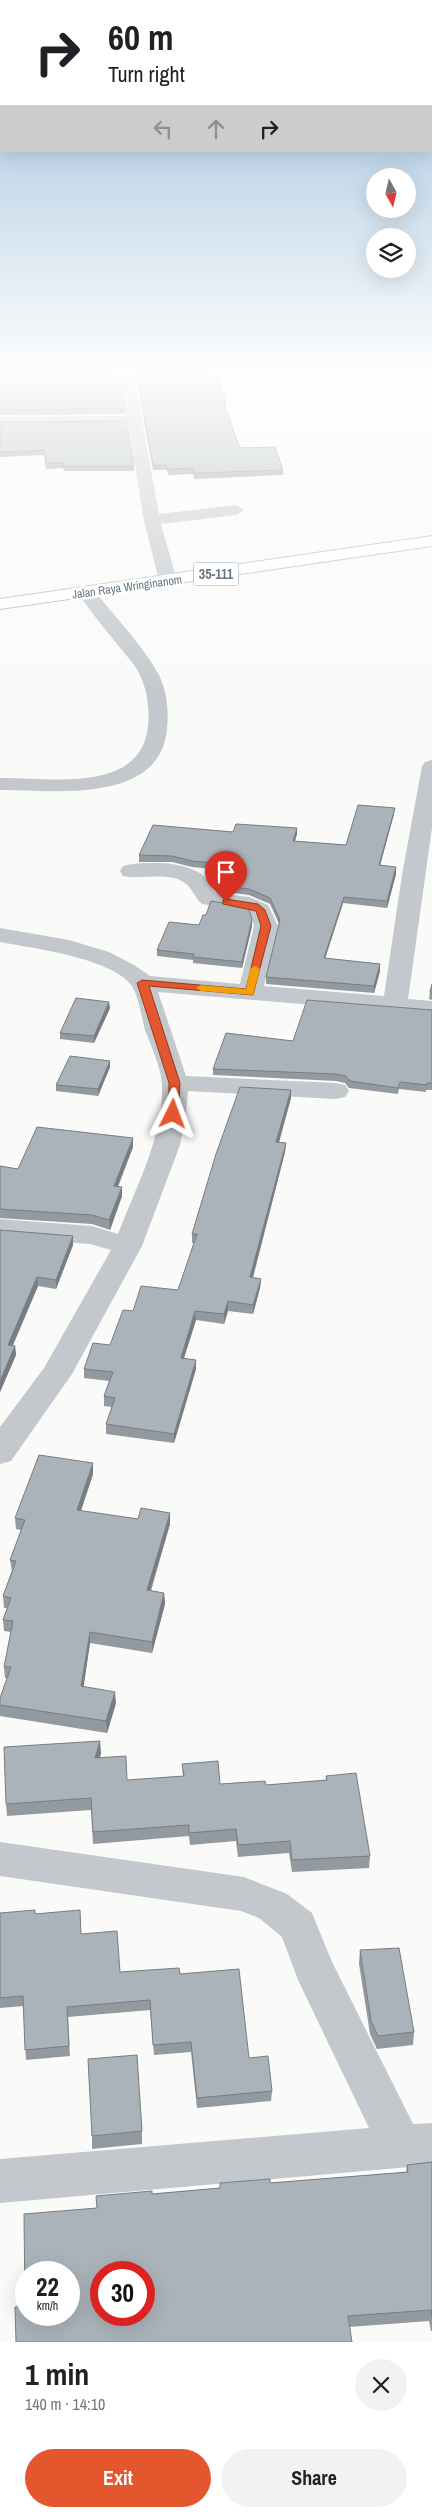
<!DOCTYPE html>
<html lang="en">
<head>
<meta charset="utf-8">
<style>
	body { margin:0; font-family:"Archivo Narrow",sans-serif; background:#f2f2f2; color:#202124; height:100vh; display:flex; flex-direction:column; font-size:19px; white-space:nowrap }
	* { box-sizing:border-box; margin:0 }
	p { font-size:16px; color:#757577 }
	.icon { flex:none; width:28px; height:28px; fill:none; stroke:currentColor; stroke-width:2; stroke-linecap:round; stroke-linejoin:round }
	.map { position:relative; height:2342px; overflow:hidden }
	.drawer { display:flex; flex-direction:column; background:#fff; flex:1 }
	.drawer>* { flex:none }
	.banner { position:absolute; left:0px; top:0px; width:432px; height:152px; box-shadow:0 5px 20px #0002; background:#fff; color:#202124; overflow:hidden }
	.needle { width:32px; rotate:172deg }
	.tools { position:absolute; left:366px; top:168px; display:grid; gap:10px }
	.tools a { display:grid; place-items:center; width:50px; height:50px; border-radius:50%; background:#fff; box-shadow:0 5px 20px #0002; font-size:25px }
	.speed { position:absolute; left:15px; top:2261px; display:flex; gap:10px; font-size:25px; font-weight:700; text-align:center }
	.speed>* { display:grid; place-content:center; width:65px; height:65px; border-radius:50%; background:#fff; box-shadow:0 5px 20px #0002; line-height:1 }
	.speed small { font-size:12px; font-weight:400 }
	.speed .limit { border:8px solid #d22; background:#fff; color:#111 }
	.pin { position:absolute; display:grid; place-items:center; width:42px; height:42px; color:#fff; margin:-51px -21px; border-radius:50% 50% 50% 0; rotate:-45deg; box-shadow:0 0 5px #0007 }
	.pin .icon { rotate:45deg }
	.me { position:absolute; width:55px; margin:-28px; rotate:3deg; stroke-linejoin:round; filter:drop-shadow(0 0 4px #0008) }
	.turn { display:flex; align-items:center; gap:18px; height:105px; padding:0 25px; font-size:22px }
	.turn .icon { width:65px; height:65px; stroke-width:2.5 }
	.turn b { display:block; font-size:35px; line-height:42px }
	.lanes { display:flex; align-items:center; height:48px; padding:0 25px; background:#0003; justify-content:center; gap:25px; direction:ltr }
	.lanes .off { opacity:.35 }
	.round { display:grid; place-items:center; flex:none; width:52px; height:52px; border-radius:26px; background:#f2f2f2 }
	.overview { display:flex; align-items:center; justify-content:space-between; height:85px; padding:0 25px }
	h1 { font-size:30px; font-weight:800; line-height:38px }
	.cta { display:flex; gap:10px; margin-top:auto; padding:10px 25px }
	.cta a { flex:1; height:58px; border-radius:30px; background:#e4572e; color:#fff; font-size:20px; font-weight:800; line-height:58px; text-align:center }
	.cta a+a { background:#f2f2f2; color:#202124 }
	.map>svg:first-child { display:block }
</style>
</head>
<body>
<div class="map">
<svg width="432" height="2342" viewBox="0 0 432 2342">
	<rect width="100%" height="100%" fill="#fafaf8"/>
	<g fill="none" stroke-linecap="round" stroke-linejoin="round">
		<g stroke="#b5babe" stroke-width="2">
			<path id="major" d="M 432,536 L 432,546 L 0,609 L 0,599 Z"/>
		</g>
		<g fill="#c3c8cc" fill-rule="evenodd">
			<path d="M 119,370 L 133,370 L 159,514 L 236,505 L 244,510 L 236,515 L 161,524 L 177,581 L 174,585 L 162,585 L 159,581 L 144,520 L 128,424 L 0,425 L 0,417 L 127,416 Z"/>
			<path d="M 87,588 L 93,589 C 113,615 140,642 156,670 C 167,688 169,709 167,729 C 160,805 53,790 0,790 L 0,778 C 48,777 140,795 148,727 C 150,708 147,688 138,671 C 133,662 124,653 117,644 C 104,628 90,611 78,593 L 81,589 Z"/>
			<path d="M 432,760 L 432,828 L 408,999 L 432,1001 L 432,1015 L 158,992 L 186,1076 L 336,1083 L 345,1085 L 349,1091 L 345,1097 L 336,1099 L 188,1091 L 186,1114 L 180,1145 L 142,1246 L 72,1374 L 11,1461 L 0,1464 L 0,1427 L 44,1368 L 111,1250 L 90,1244 L 0,1237 L 0,1219 L 92,1226 L 118,1234 C 136,1187 164,1136 162,1084 C 161,1067 151,1046 145,1030 C 142,1019 138,995 132,986 C 112,958 32,948 0,942 L 0,928 L 69,940 L 109,952 L 134,965 L 150,976 L 240,984 L 254,926 L 250,914 L 243,910 L 202,904 C 195,898 192,888 185,883 C 169,871 141,880 123,876 L 120,871 L 123,866 C 144,861 179,861 198,872 C 207,876 210,887 216,893 L 249,897 L 268,905 L 278,926 L 264,986 L 384,996 L 402,875 L 422,766 L 425,762 Z"/>
			<path d="M 0,1842 L 244,1877 L 287,1894 L 312,1913 L 332,1962 L 413,2124 L 432,2123 L 432,2165 L 0,2203 L 0,2159 L 369,2128 L 298,1980 L 282,1937 L 259,1918 L 241,1911 L 0,1876 Z"/>
		</g>
		<use href="#major" fill="#fff" fill-rule="evenodd"/>
	</g>
	<g fill="#929a9f">
		<path d="M 0,370 L 118,370 L 117,373 L 125,409 L 125,414 L 0,415 Z"/>
		<path d="M 135,370 L 214,379 L 226,402 L 226,407 L 225,407 L 240,448 L 283,470 L 283,475 L 194,479 L 193,474 L 168,475 L 167,470 L 153,470 Z"/>
		<path d="M 0,422 L 134,466 L 134,471 L 64,471 L 63,468 L 46,469 L 44,455 L 0,457 Z"/>
		<path d="M 394,814 L 380,866 L 396,874 L 387,908 L 343,903 L 325,958 L 380,964 L 380,971 L 374,993 L 266,984 L 266,977 L 279,924 L 270,904 L 249,895 L 217,891 L 217,885 L 223,870 L 192,867 L 172,862 L 139,862 L 139,855 L 233,832 L 297,834 L 295,841 L 346,845 Z"/>
		<path d="M 252,920 L 252,926 L 242,968 L 193,963 L 193,960 L 157,956 L 157,950 L 199,925 Z"/>
		<path d="M 432,984 L 432,1000 L 429,999 L 430,992 Z"/>
		<path d="M 110,1008 L 94,1043 L 60,1039 L 60,1033 Z"/>
		<path d="M 432,1010 L 432,1090 L 426,1090 L 426,1092 L 399,1089 L 398,1094 L 349,1088 L 345,1083 L 336,1081 L 213,1075 L 213,1069 L 293,1041 Z"/>
		<path d="M 110,1061 L 110,1067 L 98,1096 L 56,1091 L 56,1085 Z"/>
		<path d="M 291,1090 L 291,1098 L 279,1143 L 286,1143 L 285,1152 L 253,1278 L 261,1279 L 260,1288 L 253,1314 L 228,1311 L 224,1324 L 196,1320 L 184,1358 L 196,1369 L 174,1443 L 106,1434 L 106,1424 L 112,1407 L 104,1406 L 104,1396 L 109,1381 L 84,1378 L 84,1369 L 110,1345 L 133,1311 L 178,1290 L 194,1243 L 192,1243 L 192,1234 Z"/>
		<path d="M 133,1147 L 118,1187 L 122,1187 L 122,1196 L 110,1230 L 92,1224 L 0,1218 L 0,1166 L 18,1169 Z"/>
		<path d="M 0,1230 L 73,1245 L 56,1289 L 38,1286 L 13,1345 L 15,1346 L 16,1355 L 0,1392 Z"/>
		<path d="M 93,1474 L 81,1511 L 138,1519 L 170,1513 L 170,1524 L 151,1591 L 164,1593 L 165,1604 L 152,1653 L 90,1643 L 83,1687 L 116,1703 L 107,1733 L 0,1716 L 0,1698 L 7,1678 L 5,1678 L 4,1667 L 11,1632 L 4,1631 L 3,1620 L 7,1608 L 4,1608 L 3,1596 L 12,1571 L 10,1560 L 21,1530 L 16,1529 L 15,1518 Z"/>
		<path d="M 101,1753 L 100,1758 L 127,1780 L 183,1777 L 182,1764 L 220,1784 L 266,1785 L 326,1780 L 326,1776 L 370,1856 L 369,1868 L 292,1872 L 289,1853 L 238,1857 L 236,1841 L 190,1845 L 189,1836 L 93,1844 L 91,1810 L 7,1816 L 6,1804 Z"/>
		<path d="M 0,1913 L 35,1914 L 82,1934 L 120,1972 L 180,1974 L 249,2058 L 272,2091 L 271,2101 L 197,2108 L 191,2052 L 154,2055 L 150,2010 L 68,2017 L 70,2056 L 26,2060 L 23,2006 L 0,2008 Z"/>
		<path d="M 360,1950 L 414,2032 L 413,2045 L 377,2049 L 370,2034 L 359,1964 Z"/>
		<path d="M 142,2131 L 142,2144 L 92,2149 L 92,2136 Z"/>
		<path d="M 432,2162 L 432,2331 L 431,2331 L 429,2321 L 349,2327 L 352,2342 L 16,2342 L 25,2306 L 97,2208 L 152,2194 L 220,2188 L 220,2183 L 270,2183 L 406,2172 L 407,2165 Z"/>
	</g>
	<g fill="#777d82">
		<path d="M 395,808 L 394,814 L 378,872 L 379,865 Z"/>
		<path d="M 297,828 L 297,834 L 293,847 L 293,841 Z"/>
		<path d="M 396,867 L 396,874 L 387,908 L 387,901 Z"/>
		<path d="M 344,897 L 343,903 L 323,965 L 324,958 Z"/>
		<path d="M 252,920 L 252,926 L 242,968 L 242,962 Z"/>
		<path d="M 380,964 L 380,971 L 374,993 L 374,986 Z"/>
		<path d="M 109,1002 L 110,1008 L 94,1043 L 94,1036 Z"/>
		<path d="M 110,1061 L 110,1067 L 98,1096 L 98,1089 Z"/>
		<path d="M 291,1090 L 291,1098 L 276,1151 L 276,1142 Z"/>
		<path d="M 133,1138 L 133,1147 L 114,1195 L 114,1186 Z"/>
		<path d="M 286,1143 L 285,1152 L 250,1287 L 250,1277 Z"/>
		<path d="M 122,1187 L 122,1196 L 110,1230 L 109,1220 Z"/>
		<path d="M 73,1236 L 73,1245 L 56,1289 L 56,1280 Z"/>
		<path d="M 37,1277 L 38,1286 L 9,1354 L 8,1345 Z"/>
		<path d="M 261,1279 L 260,1288 L 253,1314 L 253,1305 Z"/>
		<path d="M 228,1301 L 228,1311 L 224,1324 L 224,1314 Z"/>
		<path d="M 195,1311 L 196,1320 L 181,1367 L 181,1358 Z"/>
		<path d="M 15,1346 L 16,1355 L 0,1392 L 0,1381 Z"/>
		<path d="M 196,1360 L 196,1369 L 174,1443 L 174,1434 Z"/>
		<path d="M 93,1463 L 93,1474 L 77,1522 L 77,1510 Z"/>
		<path d="M 170,1513 L 170,1524 L 147,1601 L 147,1590 Z"/>
		<path d="M 164,1593 L 165,1604 L 152,1653 L 152,1642 Z"/>
		<path d="M 90,1632 L 90,1643 L 82,1698 L 81,1686 Z"/>
		<path d="M 115,1692 L 116,1703 L 107,1733 L 106,1721 Z"/>
		<path d="M 100,1741 L 101,1753 L 96,1770 L 95,1758 Z"/>
	</g>
	<g fill="#aab3b9" stroke="#777d82" fill-rule="evenodd">
		<path d="M 0,370 L 117,370 L 125,409 L 0,410 Z"/>
		<path d="M 136,370 L 211,370 L 214,379 L 218,379 L 226,402 L 223,402 L 240,448 L 275,447 L 283,470 L 194,473 L 193,468 L 168,469 L 166,465 L 153,465 Z"/>
		<path d="M 126,421 L 134,466 L 63,466 L 63,463 L 46,463 L 44,450 L 0,452 L 0,422 Z"/>
		<path d="M 358,805 L 395,808 L 379,865 L 396,867 L 387,901 L 344,897 L 324,958 L 380,964 L 374,986 L 266,977 L 280,920 L 270,898 L 249,889 L 217,885 L 226,864 L 192,861 L 172,856 L 139,855 L 153,825 L 233,832 L 236,824 L 297,828 L 293,841 L 346,845 Z"/>
		<path d="M 211,901 L 242,906 L 249,909 L 252,920 L 242,962 L 193,957 L 194,954 L 157,950 L 169,922 L 199,925 L 203,915 L 206,915 Z"/>
		<path d="M 432,984 L 432,993 L 430,992 Z"/>
		<path d="M 76,998 L 109,1002 L 94,1036 L 60,1033 Z"/>
		<path d="M 307,1000 L 432,1010 L 432,1083 L 427,1083 L 427,1085 L 400,1082 L 398,1088 L 350,1081 L 346,1076 L 336,1074 L 213,1069 L 226,1033 L 293,1041 Z"/>
		<path d="M 70,1056 L 110,1061 L 98,1089 L 56,1085 Z"/>
		<path d="M 240,1087 L 291,1090 L 276,1142 L 286,1143 L 250,1277 L 261,1279 L 253,1305 L 228,1301 L 224,1314 L 195,1311 L 181,1358 L 196,1360 L 174,1434 L 106,1424 L 115,1398 L 104,1396 L 113,1372 L 84,1369 L 93,1343 L 110,1345 L 123,1310 L 133,1311 L 141,1286 L 178,1290 L 197,1234 L 192,1234 L 216,1154 Z"/>
		<path d="M 37,1127 L 133,1138 L 114,1186 L 122,1187 L 109,1220 L 92,1215 L 0,1209 L 0,1166 L 18,1169 Z"/>
		<path d="M 0,1230 L 73,1236 L 56,1280 L 37,1277 L 8,1345 L 15,1346 L 0,1381 Z"/>
		<path d="M 39,1455 L 93,1463 L 77,1510 L 138,1519 L 141,1508 L 170,1513 L 147,1590 L 164,1593 L 152,1642 L 90,1632 L 81,1686 L 115,1692 L 106,1721 L 0,1705 L 0,1698 L 11,1667 L 4,1667 L 13,1621 L 3,1620 L 11,1598 L 3,1596 L 16,1561 L 10,1560 L 25,1520 L 15,1518 Z"/>
		<path d="M 100,1741 L 95,1758 L 126,1756 L 127,1780 L 184,1776 L 182,1764 L 218,1761 L 220,1784 L 265,1781 L 266,1785 L 327,1780 L 326,1776 L 356,1773 L 370,1856 L 292,1860 L 290,1841 L 238,1845 L 236,1829 L 189,1833 L 189,1825 L 93,1832 L 91,1798 L 6,1804 L 4,1747 Z"/>
		<path d="M 35,1910 L 35,1914 L 80,1910 L 81,1934 L 117,1931 L 120,1972 L 179,1968 L 180,1974 L 239,1969 L 249,2058 L 268,2056 L 272,2091 L 197,2098 L 191,2042 L 153,2045 L 150,2000 L 67,2007 L 69,2046 L 25,2050 L 23,1996 L 0,1998 L 0,1913 Z"/>
		<path d="M 399,1948 L 414,2032 L 378,2036 L 371,2021 L 360,1950 Z"/>
		<path d="M 137,2055 L 142,2131 L 92,2136 L 88,2059 Z"/>
		<path d="M 432,2162 L 432,2318 L 431,2310 L 348,2316 L 352,2342 L 16,2342 L 15,2307 L 25,2306 L 24,2214 L 97,2208 L 96,2196 L 152,2191 L 152,2194 L 220,2188 L 220,2183 L 270,2179 L 270,2183 L 408,2172 L 407,2165 ZM 26,2272 L 69,2272 L 69,2315 L 26,2315 ZM 101,2272 L 144,2272 L 144,2315 L 101,2315 Z"/>
	</g>
	<linearGradient id="sky" x2="0" y2="1"><stop stop-color="#96bcdc"/><stop offset="0.53" stop-color="#fdfdfc"/><stop offset="1" stop-color="#fdfdfc" stop-opacity="0"/></linearGradient>
	<rect width="432" height="698" fill="url(#sky)"/>
	<path fill="#e4572e" stroke="#94391e" d="M 226,899 L 258,904 L 265,910 L 271,926 L 253,995 L 149,986 L 180,1083 L 178,1114 L 177,1117 L 169,1117 L 169,1083 L 137,983 L 142,980 L 246,989 L 261,926 L 256,911 L 223,904 L 223,900 Z"/>
	<path fill="#f59e0b" d="M 255,966 L 260,969 L 253,995 L 201,991 L 196,988 L 201,985 L 246,989 L 250,969 Z"/>
	<g text-anchor="middle" dominant-baseline="central" stroke-width="5" stroke-linejoin="round" paint-order="stroke">
		<g font-size="12" fill="#657683" stroke="#fff">
			<text transform="translate(127 587) rotate(-8)">Jalan Raya Wringinanom</text>
		</g>
		<rect fill="#fff" stroke="#939fa8" stroke-width="1" x="193.5" y="562.5" width="45" height="23" rx="4"/>
		<g font-size="14" font-weight="bold" fill="#657683">
			<text x="216" y="574">35-111</text>
		</g>
	</g>
</svg>
<div class="tools">
<a><svg class="needle" viewBox="-14 -14 28 28"><path d="M0-13l5 13h-10z" fill="#e53935"/><path d="M0 13l5-13h-10z" fill="#757577"/></svg></a>
<a><svg class="icon" aria-label="layers" viewBox="0 0 24 24"><path d="M12 4l9 5-9 5-9-5zM3 14l9 5 9-5"/></svg></a>
</div>
<div class="speed"><div>22<small>km/h</small></div><div class="limit">30</div></div>
<div class="pin" style="left:226px;top:902px;background:#d93025"><svg class="icon" aria-label="arrive" viewBox="0 0 24 24"><path d="M6 21V4h12l-3 4 3 4H6"/></svg></div>
<svg class="me" style="left:173px;top:1114px" viewBox="-20 -20 40 40"><path d="M0-17L14 15 0 8-14 15z" fill="#e4572e" stroke="#fff" stroke-width="4"/></svg>
<div class="banner">
<div class="turn"><svg class="icon" aria-label="right" viewBox="0 0 24 24"><path d="M7 20v-9h11M14 6l5 5-5 5"/></svg><div><b>60 m</b>Turn right</div></div>
<div class="lanes"><svg class="icon off" aria-label="left" viewBox="0 0 24 24"><path d="M17 20v-9H6M10 6l-5 5 5 5"/></svg><svg class="icon off" aria-label="ahead" viewBox="0 0 24 24"><path d="M12 20V5M6 11l6-6 6 6"/></svg><svg class="icon" aria-label="right" viewBox="0 0 24 24"><path d="M7 20v-9h11M14 6l5 5-5 5"/></svg></div>
</div>
</div>
<section class="drawer">
<div class="overview"><div><h1>1 min</h1><p>140 m · 14:10</p></div><a class="round"><svg class="icon" aria-label="close" viewBox="0 0 24 24"><path d="M6 6l12 12M18 6L6 18"/></svg></a></div>
<div class="cta"><a>Exit</a><a>Share</a></div>
</section>
</body>
</html>
